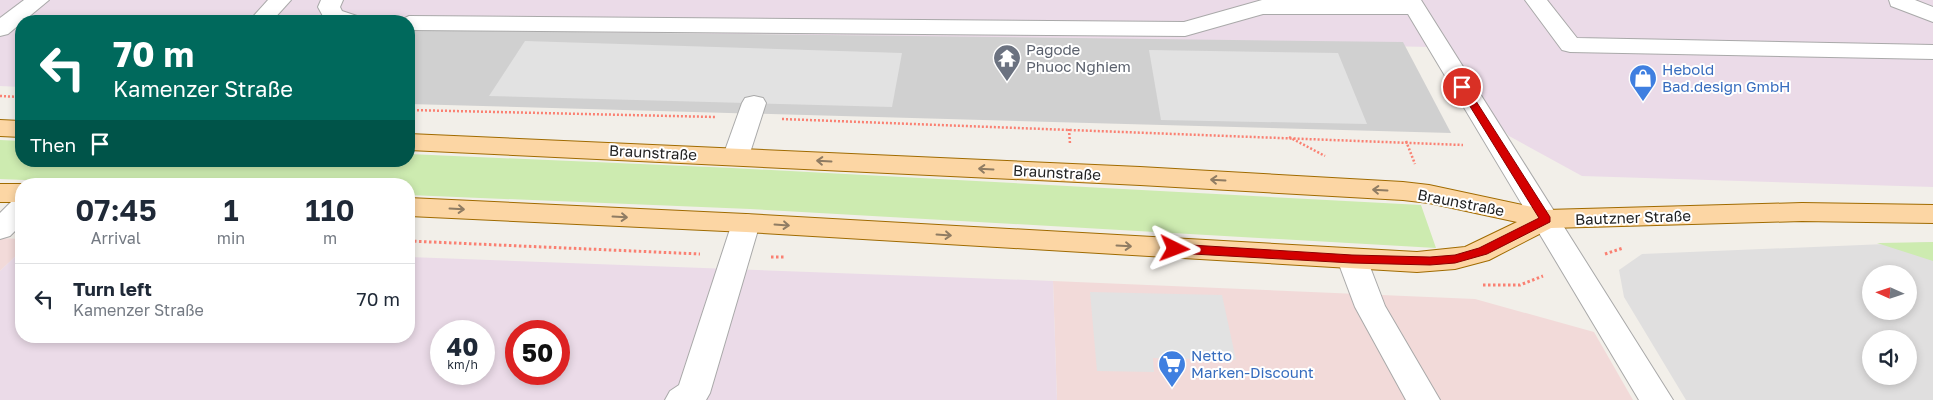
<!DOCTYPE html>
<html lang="en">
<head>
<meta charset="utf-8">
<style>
	body { margin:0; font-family:"Golos Text",sans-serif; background:#f6f6f7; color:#1f2937; height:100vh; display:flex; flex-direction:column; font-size:19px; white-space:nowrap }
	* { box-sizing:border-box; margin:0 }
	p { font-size:16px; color:#747a83 }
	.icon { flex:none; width:28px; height:28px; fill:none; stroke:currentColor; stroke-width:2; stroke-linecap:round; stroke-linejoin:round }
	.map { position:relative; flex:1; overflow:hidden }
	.drawer { position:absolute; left:15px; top:178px; width:400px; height:165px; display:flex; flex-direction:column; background:#fff; border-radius:20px; box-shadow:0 2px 8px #0003 }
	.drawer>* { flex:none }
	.hud { position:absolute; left:15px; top:15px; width:400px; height:152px; border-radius:20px; box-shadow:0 2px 8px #0003; background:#00695c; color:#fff; overflow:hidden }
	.needle { width:32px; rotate:273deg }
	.fabs { position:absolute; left:1862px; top:265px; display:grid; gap:10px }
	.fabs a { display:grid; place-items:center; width:55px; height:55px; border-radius:50%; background:#fff; box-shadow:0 2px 8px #0003; font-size:25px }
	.speed { position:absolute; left:430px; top:320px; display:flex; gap:10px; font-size:25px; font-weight:700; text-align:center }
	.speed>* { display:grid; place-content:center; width:65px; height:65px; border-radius:50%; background:#fff; box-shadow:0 2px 8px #0003; line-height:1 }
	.speed small { font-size:12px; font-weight:400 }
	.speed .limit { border:8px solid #d22; background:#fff; color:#111 }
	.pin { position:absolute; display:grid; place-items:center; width:42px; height:42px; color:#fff; margin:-21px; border:2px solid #fff; border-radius:50%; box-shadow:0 1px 5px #0007 }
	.me { position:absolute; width:55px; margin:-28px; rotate:93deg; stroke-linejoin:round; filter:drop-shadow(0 0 4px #0008) }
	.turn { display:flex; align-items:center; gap:18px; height:105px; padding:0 15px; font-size:22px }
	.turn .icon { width:65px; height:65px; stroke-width:2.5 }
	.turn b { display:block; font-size:35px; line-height:42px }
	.then { display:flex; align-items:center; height:48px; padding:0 15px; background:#0003; gap:10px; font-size:19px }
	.eta { display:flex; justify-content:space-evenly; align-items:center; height:85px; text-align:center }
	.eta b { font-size:30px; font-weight:600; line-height:35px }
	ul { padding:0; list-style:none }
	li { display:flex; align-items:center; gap:15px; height:70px; padding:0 15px; border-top:1px solid #e0e1e3 }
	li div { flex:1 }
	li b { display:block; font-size:19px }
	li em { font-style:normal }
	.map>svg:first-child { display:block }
</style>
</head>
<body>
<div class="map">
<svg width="1933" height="400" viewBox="0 0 1933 400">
	<rect width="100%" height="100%" fill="#f2efe9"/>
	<path fill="#e0dfdf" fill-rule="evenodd" d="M 1933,242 L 1933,400 L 1686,400 L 1624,297 L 1619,270 L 1642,254 ZM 1871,274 L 1909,274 L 1909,311 L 1871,311 ZM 1871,339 L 1909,339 L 1909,376 L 1871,376 Z"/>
	<g fill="#f2dad9">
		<path d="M 0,238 L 21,239 L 21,251 L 0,271 Z"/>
		<path d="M 1053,281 L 1475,299 L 1594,332 L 1633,400 L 1057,400 Z"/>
	</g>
	<g fill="#ebdbe8" fill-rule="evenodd">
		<path d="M 0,0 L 1933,0 L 1933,187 L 1582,176 L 1509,136 L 1431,47 L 869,36 L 413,30 L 409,35 L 409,21 L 21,21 L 21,87 L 0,86 Z"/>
		<path d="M 21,251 L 21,336 L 409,336 L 409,257 L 1053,281 L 1057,400 L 0,400 L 0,271 ZM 441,331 L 484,331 L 484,374 L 441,374 ZM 516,331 L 559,331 L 559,374 L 516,374 Z"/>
	</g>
	<path fill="#d0d0d0" d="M 413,30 L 1403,42 L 1451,133 L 409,104 L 409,35 Z"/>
	<g fill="#cdebb0">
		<path d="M 0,140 L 21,141 L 21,161 L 409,161 L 409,154 L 732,168 L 1421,205 L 1436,248 L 750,209 L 409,195 L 409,184 L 126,184 L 0,179 Z"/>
		<path d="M 1933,242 L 1933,261 L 1877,243 L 1880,243 Z"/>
	</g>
	<g fill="#e2e2e2">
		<path d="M 525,41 L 902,53 L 892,107 L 489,96 Z"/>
		<path d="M 1149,50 L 1338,53 L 1367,124 L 1161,120 Z"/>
		<path d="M 1090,292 L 1222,295 L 1236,360 L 1153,358 L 1154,372 L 1097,371 Z"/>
	</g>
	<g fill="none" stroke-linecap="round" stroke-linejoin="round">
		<g stroke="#a9a9a9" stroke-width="2">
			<g id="minor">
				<path d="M 24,0 L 49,0 L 8,34 L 0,36 L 0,18 Z"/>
				<path d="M 268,0 L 291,0 L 272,21 L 249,21 Z"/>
				<path d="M 321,0 L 343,0 L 340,7 L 342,11 L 357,16 L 360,21 L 325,20 L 318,7 Z"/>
				<path d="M 1262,0 L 1421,0 L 1673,400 L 1639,400 L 1408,14 L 1263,14 L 1185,36 L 409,30 L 409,21 L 399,21 L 409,16 L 1184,22 Z"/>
				<path d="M 1525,0 L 1547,0 L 1577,38 L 1933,45 L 1933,59 L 1570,52 L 1562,50 Z"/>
				<path d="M 1889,0 L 1915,0 L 1933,7 L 1933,22 L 1891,6 Z"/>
				<path d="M 754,96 L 763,98 L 766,103 L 749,156 L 745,162 L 736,164 L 727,162 L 723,156 L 742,103 L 745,98 Z"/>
				<path d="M 21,200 L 21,225 L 10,236 L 0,239 L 0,213 L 11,202 Z"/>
				<path d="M 746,214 L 756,216 L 760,223 L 710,393 L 706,400 L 665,400 L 670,391 L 679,385 L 732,223 L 736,216 Z"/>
				<path d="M 1352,249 L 1362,252 L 1367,259 L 1385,306 L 1440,400 L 1406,400 L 1355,307 L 1337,259 L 1342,252 Z"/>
			</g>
		</g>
		<g stroke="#a06b00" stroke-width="2">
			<g id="major">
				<path d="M 0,120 L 21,121 L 21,137 L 0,136 Z"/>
				<path d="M 409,134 L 1140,167 L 1403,182 L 1429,185 L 1546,210 L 1802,203 L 1933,205 L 1933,223 L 1802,221 L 1551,228 L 1489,260 L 1455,269 L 1417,272 L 746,232 L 409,216 L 409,198 L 746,214 L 1417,252 L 1465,247 L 1517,222 L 1429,203 L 1403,200 L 1140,185 L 409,150 Z"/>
				<rect x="0" y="184" width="21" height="18"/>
			</g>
		</g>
		<g stroke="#fa8072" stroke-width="2.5" stroke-dasharray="2 2" stroke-linecap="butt">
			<path d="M 0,96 L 21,97"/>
			<path d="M 409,110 L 716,117"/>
			<path d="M 782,119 L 1463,145"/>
			<path d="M 1069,129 L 1070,144"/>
			<path d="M 1289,137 L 1325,156"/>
			<path d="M 1406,141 L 1415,164"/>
		</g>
		<g stroke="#fa8072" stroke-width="3" stroke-dasharray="2.5 2.5" stroke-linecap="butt">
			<path d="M 409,241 L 700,254"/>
			<path d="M 1605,254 L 1623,248"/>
			<path d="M 771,257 L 785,257"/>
			<path d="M 1483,285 L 1520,285 L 1543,276"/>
		</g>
		<use href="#minor" fill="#fff" fill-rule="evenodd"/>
		<use href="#major" fill="#fcd6a4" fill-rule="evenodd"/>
	</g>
	<defs><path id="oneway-shaft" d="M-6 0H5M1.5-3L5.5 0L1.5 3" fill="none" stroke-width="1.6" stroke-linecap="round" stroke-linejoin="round" transform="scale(1.25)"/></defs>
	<g stroke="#8f7c63">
		<use href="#oneway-shaft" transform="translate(824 161) rotate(-177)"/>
		<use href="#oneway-shaft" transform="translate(986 169) rotate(-177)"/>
		<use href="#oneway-shaft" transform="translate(1218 180) rotate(-177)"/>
		<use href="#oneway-shaft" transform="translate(1380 190) rotate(-177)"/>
		<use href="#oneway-shaft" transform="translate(457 209) rotate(3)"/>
		<use href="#oneway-shaft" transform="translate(620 217) rotate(3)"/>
		<use href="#oneway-shaft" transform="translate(782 225) rotate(4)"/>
		<use href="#oneway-shaft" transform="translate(944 235) rotate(4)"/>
		<use href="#oneway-shaft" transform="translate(1124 246) rotate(3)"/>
	</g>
	<path fill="#d40000" stroke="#8a0000" d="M 1462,84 L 1467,87 L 1550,217 L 1550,222 L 1487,254 L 1455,263 L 1430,265 L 1352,263 L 1175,253 L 1169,249 L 1175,244 L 1352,255 L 1430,257 L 1455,255 L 1479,248 L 1539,218 L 1458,87 Z"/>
	<defs>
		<g id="temple-pin" transform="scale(1.4375)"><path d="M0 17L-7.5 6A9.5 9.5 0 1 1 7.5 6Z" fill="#6b7280" stroke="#fff"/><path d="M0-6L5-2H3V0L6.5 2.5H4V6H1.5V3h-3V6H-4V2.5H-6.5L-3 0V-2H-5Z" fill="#fff"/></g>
		<g id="shop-pin" transform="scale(1.4375)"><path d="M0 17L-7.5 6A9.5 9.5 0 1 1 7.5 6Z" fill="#3f7fe0" stroke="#fff"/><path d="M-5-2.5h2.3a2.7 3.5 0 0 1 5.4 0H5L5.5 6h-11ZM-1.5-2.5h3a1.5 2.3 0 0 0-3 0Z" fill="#fff"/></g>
		<g id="supermarket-pin" transform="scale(1.4375)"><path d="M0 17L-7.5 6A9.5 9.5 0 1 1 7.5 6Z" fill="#3f7fe0" stroke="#fff"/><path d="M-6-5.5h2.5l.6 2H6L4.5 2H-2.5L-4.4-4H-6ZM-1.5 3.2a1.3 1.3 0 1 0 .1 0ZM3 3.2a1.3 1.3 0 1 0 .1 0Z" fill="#fff"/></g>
	</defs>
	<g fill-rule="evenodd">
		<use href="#temple-pin" x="1007" y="58"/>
		<use href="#shop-pin" x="1643" y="78"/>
		<use href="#supermarket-pin" x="1172" y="364"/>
	</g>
	<g text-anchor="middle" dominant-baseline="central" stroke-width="4" stroke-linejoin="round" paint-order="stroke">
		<g font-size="15" fill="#5b616d" stroke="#fff" text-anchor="start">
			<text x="1026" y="49">Pagode<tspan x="1026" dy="17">Phuoc Nghiem</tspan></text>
		</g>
		<g font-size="15" fill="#366cbe" stroke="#fff" text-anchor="start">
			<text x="1662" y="69">Hebold<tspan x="1662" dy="17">Bad.design GmbH</tspan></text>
			<text x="1191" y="355">Netto<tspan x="1191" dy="17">Marken-Discount</tspan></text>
		</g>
		<g font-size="15" fill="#222" stroke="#fff">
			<text transform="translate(653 152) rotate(3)">Braunstraße</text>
			<text transform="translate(1057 172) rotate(3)">Braunstraße</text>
			<text transform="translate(1461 202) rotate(11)">Braunstraße</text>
			<text transform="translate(1633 217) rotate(-2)">Bautzner Straße</text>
		</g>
	</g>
</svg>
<div class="fabs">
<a><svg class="needle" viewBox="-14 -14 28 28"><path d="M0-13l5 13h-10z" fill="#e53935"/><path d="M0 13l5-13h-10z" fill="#747a83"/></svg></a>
<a><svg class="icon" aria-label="sound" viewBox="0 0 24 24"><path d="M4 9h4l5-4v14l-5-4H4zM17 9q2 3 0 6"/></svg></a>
</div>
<div class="speed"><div>40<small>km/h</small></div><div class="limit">50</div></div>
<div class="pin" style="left:1462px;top:87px;background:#d93025"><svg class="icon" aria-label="arrive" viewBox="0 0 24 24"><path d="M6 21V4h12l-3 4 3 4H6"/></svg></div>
<svg class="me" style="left:1175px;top:249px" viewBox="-20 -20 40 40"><path d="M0-17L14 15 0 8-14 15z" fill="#d40000" stroke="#fff" stroke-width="4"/></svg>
<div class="hud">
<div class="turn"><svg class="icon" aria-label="left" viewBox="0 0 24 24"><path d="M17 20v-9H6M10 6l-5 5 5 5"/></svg><div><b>70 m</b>Kamenzer Straße</div></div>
<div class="then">Then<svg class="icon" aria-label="arrive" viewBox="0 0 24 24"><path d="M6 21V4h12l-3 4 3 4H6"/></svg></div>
</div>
<section class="drawer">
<div class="eta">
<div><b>07:45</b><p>Arrival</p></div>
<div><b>1</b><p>min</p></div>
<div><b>110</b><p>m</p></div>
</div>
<ul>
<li><svg class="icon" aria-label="left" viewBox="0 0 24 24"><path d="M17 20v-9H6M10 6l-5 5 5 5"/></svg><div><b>Turn left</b><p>Kamenzer Straße</p></div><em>70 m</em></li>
</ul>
</section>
</div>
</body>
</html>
